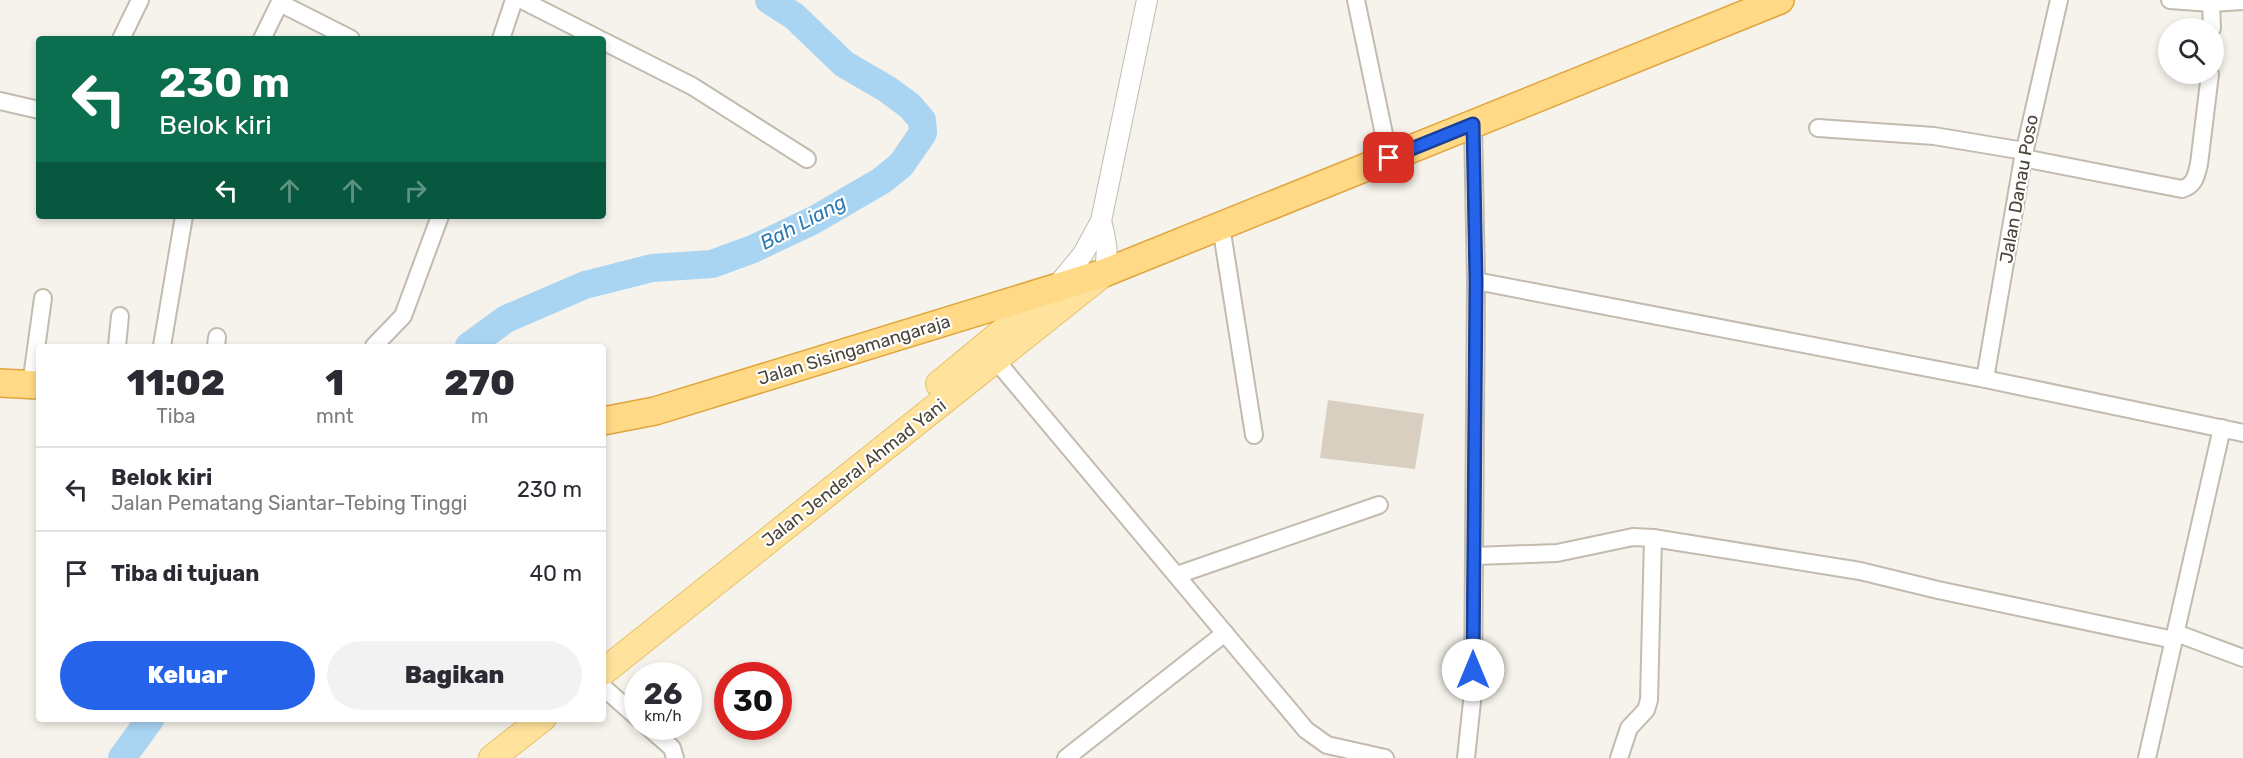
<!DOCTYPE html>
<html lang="id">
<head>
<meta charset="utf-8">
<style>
	body { margin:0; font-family:Rubik,sans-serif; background:#f2f2f3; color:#2b2b33; height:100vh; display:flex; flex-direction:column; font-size:22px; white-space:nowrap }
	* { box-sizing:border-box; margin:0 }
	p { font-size:20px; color:#7c7c81 }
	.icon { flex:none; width:33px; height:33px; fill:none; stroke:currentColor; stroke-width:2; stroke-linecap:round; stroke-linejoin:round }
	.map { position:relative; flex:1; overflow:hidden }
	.side { position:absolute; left:36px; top:344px; width:570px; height:378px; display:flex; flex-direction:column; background:#fff; border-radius:6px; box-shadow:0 3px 9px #0003 }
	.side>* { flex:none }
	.hud { position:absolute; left:36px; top:36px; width:570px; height:183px; border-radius:6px; box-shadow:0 3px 9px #0003; background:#0b6e4f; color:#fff; overflow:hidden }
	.fabs { position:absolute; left:2158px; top:18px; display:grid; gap:12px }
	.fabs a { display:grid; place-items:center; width:66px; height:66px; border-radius:50%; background:#fff; box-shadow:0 3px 9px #0003; font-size:30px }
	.speed { position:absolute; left:624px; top:662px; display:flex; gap:12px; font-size:30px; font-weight:700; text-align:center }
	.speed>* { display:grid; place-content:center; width:78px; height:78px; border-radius:50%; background:#fff; box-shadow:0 3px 9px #0003; line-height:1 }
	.speed small { font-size:15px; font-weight:400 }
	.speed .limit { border:9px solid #d22; background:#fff; color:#111 }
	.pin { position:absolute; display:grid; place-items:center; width:51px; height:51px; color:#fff; margin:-26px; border-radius:12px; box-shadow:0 3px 9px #0006 }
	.me { position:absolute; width:66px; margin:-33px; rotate:0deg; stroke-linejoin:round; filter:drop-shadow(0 0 4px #0008) }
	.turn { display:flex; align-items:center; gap:21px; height:126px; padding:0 24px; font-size:27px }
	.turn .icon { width:78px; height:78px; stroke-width:2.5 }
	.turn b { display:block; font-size:42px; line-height:51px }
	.lanes { display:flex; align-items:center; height:57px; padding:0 24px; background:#0003; justify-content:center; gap:30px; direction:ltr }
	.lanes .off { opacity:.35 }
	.eta { display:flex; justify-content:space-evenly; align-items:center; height:102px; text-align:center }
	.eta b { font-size:36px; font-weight:800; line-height:42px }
	.button { display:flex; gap:12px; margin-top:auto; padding:12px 24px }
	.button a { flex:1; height:69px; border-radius:36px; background:#2563eb; color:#fff; font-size:24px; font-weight:800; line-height:69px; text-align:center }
	.button a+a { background:#f2f2f3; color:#2b2b33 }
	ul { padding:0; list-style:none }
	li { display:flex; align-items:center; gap:18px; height:84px; padding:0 24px; border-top:2px solid #e1e1e2 }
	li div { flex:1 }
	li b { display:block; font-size:22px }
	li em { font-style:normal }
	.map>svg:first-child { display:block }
</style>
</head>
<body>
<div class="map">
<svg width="2243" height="758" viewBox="0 0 2243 758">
	<rect width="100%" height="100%" fill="#f6f3ec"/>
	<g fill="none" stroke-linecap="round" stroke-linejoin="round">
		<g stroke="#a9d4f2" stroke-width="28">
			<path d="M 469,346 L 506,319 L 585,285 L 652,268 L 712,264 L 753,249 L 814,220 L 881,181 L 901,165 L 923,133 L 922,120 L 910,106 L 887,89 L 844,64 L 794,16 L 769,0"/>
			<path d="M 122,758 L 151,718"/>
		</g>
	</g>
	<path fill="#d8cfc1" d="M 1328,400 L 1424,414 L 1415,469 L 1320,458 Z"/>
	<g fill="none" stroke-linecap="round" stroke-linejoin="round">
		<g stroke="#c2bbae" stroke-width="20">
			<g id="minor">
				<path d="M 522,0 L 599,39"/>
				<path d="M 1356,0 L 1389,158"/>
				<path d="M 2170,0 L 2211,3 L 2243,1"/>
				<path d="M 280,3 L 351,39"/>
				<path d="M 2211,3 L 2212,28"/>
				<path d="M 121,39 L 140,0"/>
				<path d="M 262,39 L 281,0"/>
				<path d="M 501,39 L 514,0"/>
				<path d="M 603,41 L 692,86 L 807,159"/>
				<path d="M 0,101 L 39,110"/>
				<path d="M 1818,128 L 1934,136 L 2024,151"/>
				<path d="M 2023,158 L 2182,189 C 2195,185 2196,176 2199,164 L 2210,74"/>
				<path d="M 1221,226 L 1254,435"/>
				<path d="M 1476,281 L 1985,379 L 2243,433"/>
				<path d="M 117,346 L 120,316"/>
				<path d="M 162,346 L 184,216"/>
				<path d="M 216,346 L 217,337"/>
				<path d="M 374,346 L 403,316 L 440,216"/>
				<path d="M 989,352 L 1306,730 L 1327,745 L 1385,758"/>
				<path d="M 1985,379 L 2023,158 L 2059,0"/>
				<path d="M 31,385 L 43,298"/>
				<path d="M 1474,556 L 1557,553 L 1633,537 L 1653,538 L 1860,571 L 1938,590 L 2174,640"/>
				<path d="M 1177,575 L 1379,505"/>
				<path d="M 2176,633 L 2243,658"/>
				<path d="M 603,687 L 638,718"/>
				<path d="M 647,726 L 672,748 L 675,758"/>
				<path d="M 1066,758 L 1225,633"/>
				<path d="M 1466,758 L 1473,692 L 1476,281 L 1473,124"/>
				<path d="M 1619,758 L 1629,728 L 1646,710 L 1649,700 L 1653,538"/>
				<path d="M 2147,758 L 2222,428"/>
			</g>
		</g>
		<g stroke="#c2bbae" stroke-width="22">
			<g id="tertiary">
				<path d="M 1101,221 C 1106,240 1109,254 1104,273"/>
				<path d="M 1056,287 L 1083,254 L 1101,221 L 1147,0"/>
			</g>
		</g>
		<g stroke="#e6c16a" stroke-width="28">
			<g id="primary">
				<path d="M 939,384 L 1054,289"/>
				<path d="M 603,672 L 1104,273"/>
				<path d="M 492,758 L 543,718"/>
			</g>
		</g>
		<g stroke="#e0a43c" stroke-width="30">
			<g id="trunk">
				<path d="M 0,383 L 39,385"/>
				<path d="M 603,421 L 655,411 L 1104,273 L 1780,0"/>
			</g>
		</g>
		<use href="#minor" stroke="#fff" stroke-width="16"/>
		<use href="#tertiary" stroke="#fff" stroke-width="20"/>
		<use href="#primary" stroke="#ffe39c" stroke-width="26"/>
		<use href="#trunk" stroke="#ffd985" stroke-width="27"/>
	</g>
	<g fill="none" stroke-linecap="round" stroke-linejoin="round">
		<g stroke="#184099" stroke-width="15">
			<path id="route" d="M 1389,158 L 1473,124 L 1476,281 L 1473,670"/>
		</g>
		<use href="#route" stroke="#2563eb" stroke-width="10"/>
	</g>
	<g text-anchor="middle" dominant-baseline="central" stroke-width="4.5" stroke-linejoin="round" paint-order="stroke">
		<g font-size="18" fill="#4b4439" stroke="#fff">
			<text transform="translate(2019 189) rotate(-80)">Jalan Danau Poso</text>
			<text transform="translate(854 350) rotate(-17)">Jalan Sisingamangaraja</text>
			<text transform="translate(854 473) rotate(-38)">Jalan Jenderal Ahmad Yani</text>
		</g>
		<g font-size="20" font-style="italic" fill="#2e7ab2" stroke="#fff">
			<text transform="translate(803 222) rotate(-28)">Bah Liang</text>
		</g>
	</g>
</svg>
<div class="fabs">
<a><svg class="icon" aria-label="search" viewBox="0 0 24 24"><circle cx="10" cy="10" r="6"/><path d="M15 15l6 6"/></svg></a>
</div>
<div class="speed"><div>26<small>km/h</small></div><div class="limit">30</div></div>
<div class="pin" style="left:1389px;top:158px;background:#d93025"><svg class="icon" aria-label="arrive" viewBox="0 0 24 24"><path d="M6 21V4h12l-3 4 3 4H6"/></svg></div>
<svg class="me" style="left:1473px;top:670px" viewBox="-20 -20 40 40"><circle r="19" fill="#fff"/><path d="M0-13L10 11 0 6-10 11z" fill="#2563eb"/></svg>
<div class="hud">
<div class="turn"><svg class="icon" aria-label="left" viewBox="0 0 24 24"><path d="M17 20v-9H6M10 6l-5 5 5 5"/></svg><div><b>230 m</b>Belok kiri</div></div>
<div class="lanes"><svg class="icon" aria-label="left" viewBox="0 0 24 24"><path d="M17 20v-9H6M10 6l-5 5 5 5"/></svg><svg class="icon off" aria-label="ahead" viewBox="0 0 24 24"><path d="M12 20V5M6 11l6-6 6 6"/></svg><svg class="icon off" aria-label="ahead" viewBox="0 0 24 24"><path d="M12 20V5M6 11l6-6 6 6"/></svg><svg class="icon off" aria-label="right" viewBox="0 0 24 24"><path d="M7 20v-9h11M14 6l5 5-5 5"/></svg></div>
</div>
<section class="side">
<div class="eta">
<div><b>11:02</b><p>Tiba</p></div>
<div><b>1</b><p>mnt</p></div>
<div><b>270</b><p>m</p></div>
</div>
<ul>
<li><svg class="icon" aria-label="left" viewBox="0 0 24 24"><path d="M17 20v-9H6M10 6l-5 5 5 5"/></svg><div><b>Belok kiri</b><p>Jalan Pematang Siantar–Tebing Tinggi</p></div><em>230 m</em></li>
<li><svg class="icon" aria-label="arrive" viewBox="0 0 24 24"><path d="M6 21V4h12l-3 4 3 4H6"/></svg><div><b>Tiba di tujuan</b></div><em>40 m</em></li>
</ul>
<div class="button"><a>Keluar</a><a>Bagikan</a></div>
</section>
</div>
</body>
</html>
